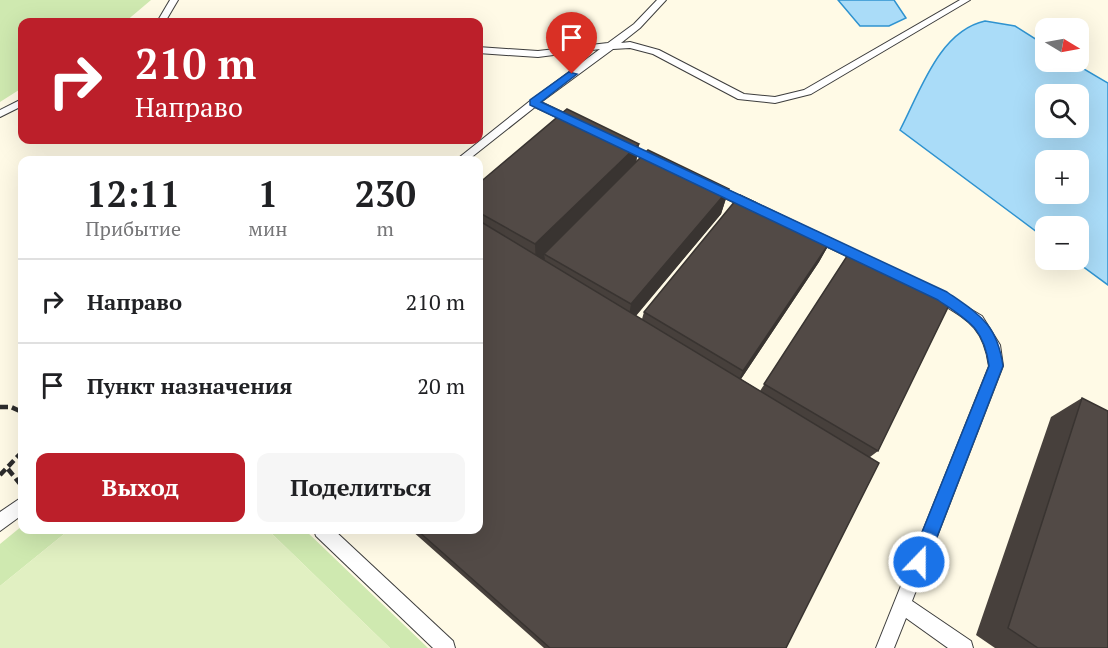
<!DOCTYPE html>
<html lang="ru">
<head>
<meta charset="utf-8">
<style>
	body { margin:0; font-family:"PT Serif",serif; background:#f6f6f6; color:#202124; height:100vh; display:flex; flex-direction:column; font-size:22px; white-space:nowrap }
	* { box-sizing:border-box; margin:0 }
	p { font-size:20px; color:#757577 }
	.icon { flex:none; width:33px; height:33px; fill:none; stroke:currentColor; stroke-width:2; stroke-linecap:round; stroke-linejoin:round }
	.map { position:relative; flex:1; overflow:hidden }
	.side { position:absolute; left:18px; top:156px; width:465px; height:378px; display:flex; flex-direction:column; background:#fff; border-radius:12px; box-shadow:0 6px 24px #0002 }
	.side>* { flex:none }
	.top-card { position:absolute; left:18px; top:18px; width:465px; height:126px; border-radius:12px; box-shadow:0 6px 24px #0002; background:#bc1f2a; color:#fff; overflow:hidden }
	.needle { width:39px; rotate:100deg }
	.controls { position:absolute; left:1035px; top:18px; display:grid; gap:12px }
	.controls a { display:grid; place-items:center; width:54px; height:54px; border-radius:12px; background:#fff; box-shadow:0 6px 24px #0002; font-size:30px }
	.pin { position:absolute; display:grid; place-items:center; width:51px; height:51px; color:#fff; margin:-62px -26px; border-radius:50% 50% 50% 0; rotate:-45deg; box-shadow:0 0 6px #0007 }
	.pin .icon { rotate:45deg }
	.me { position:absolute; width:66px; margin:-33px; rotate:22deg; stroke-linejoin:round; filter:drop-shadow(0 0 4px #0008) }
	.turn { display:flex; align-items:center; gap:21px; height:126px; padding:0 18px; font-size:27px }
	.turn .icon { width:78px; height:78px; stroke-width:2.5 }
	.turn b { display:block; font-size:42px; line-height:51px }
	.eta { display:flex; justify-content:space-evenly; align-items:center; height:102px; text-align:center }
	.eta b { font-size:36px; font-weight:700; line-height:42px }
	.action { display:flex; gap:12px; margin-top:auto; padding:12px 18px }
	.action a { flex:1; height:69px; border-radius:12px; background:#bc1f2a; color:#fff; font-size:24px; font-weight:700; line-height:69px; text-align:center }
	.action a+a { background:#f6f6f6; color:#202124 }
	ul { padding:0; list-style:none }
	li { display:flex; align-items:center; gap:18px; height:84px; padding:0 18px; border-top:2px solid #e0e0e0 }
	li div { flex:1 }
	li b { display:block; font-size:22px }
	li em { font-style:normal }
	.map>svg:first-child { display:block }
</style>
</head>
<body>
<div class="map">
<svg width="1108" height="648" viewBox="0 0 1108 648">
	<rect width="100%" height="100%" fill="#fffae6"/>
	<g fill="#cfe9b0">
		<path d="M 0,0 L 151,0 L 125,22 L 22,22 L 22,88 L 0,102 Z"/>
		<path d="M 22,526 L 22,530 L 69,530 L 0,586 L 0,544 Z"/>
		<path d="M 268,530 L 305,530 L 428,648 L 390,648 Z"/>
	</g>
	<path fill="#e1f0c2" d="M 69,530 L 268,530 L 390,648 L 0,648 L 0,586 Z"/>
	<g fill="#aadcf8" stroke="#2f93d0" stroke-width="1.5" fill-rule="evenodd">
		<path d="M 838,0 L 894,0 L 906,18 L 889,26 L 860,26 Z"/>
		<path d="M 985,21 L 1015,26 L 1045,45 L 1046,62 L 1072,62 L 1108,83 L 1108,285 L 1074,260 L 1078,260 L 1078,226 L 1046,226 L 1045,238 L 900,130 C 920,92 939,31 985,21 ZM 1046,94 L 1078,94 L 1078,128 L 1046,128 ZM 1046,160 L 1078,160 L 1078,194 L 1046,194 Z"/>
	</g>
	<g fill="none" stroke-linecap="round" stroke-linejoin="round">
		<g stroke="#3d3d3d" stroke-width="2">
			<g id="lane">
				<path d="M 170,0 L 178,0 L 165,22 L 157,22 Z"/>
				<path d="M 657,0 L 666,0 L 640,28 L 621,43 L 630,42 L 659,50 L 744,94 L 775,97 L 804,90 L 960,0 L 970,0 L 811,94 L 775,103 L 738,99 L 653,54 L 630,48 L 613,49 L 541,102 L 579,120 L 579,124 L 571,124 L 535,107 L 468,160 L 456,160 L 530,101 L 600,49 L 538,57 L 478,53 L 478,47 L 538,51 L 608,43 L 634,24 Z"/>
				<path d="M 22,99 L 22,106 L 0,117 L 0,110 Z"/>
				<path d="M 712,183 L 756,203 L 758,206 L 756,209 L 748,209 L 708,190 L 706,187 Z"/>
				<path d="M 815,231 L 869,257 L 871,260 L 869,263 L 861,263 L 811,239 L 809,236 L 811,233 Z"/>
				<path d="M 937,289 L 982,316 L 1000,345 L 1003,366 L 912,601 L 971,641 L 973,648 L 948,648 L 906,618 L 894,648 L 876,648 L 989,366 C 983,324 965,319 932,298 L 930,294 L 932,290 Z"/>
				<path d="M 22,497 L 22,515 L 0,531 L 0,512 Z"/>
				<path d="M 314,530 L 334,530 L 453,641 L 455,648 L 433,648 L 316,536 Z"/>
			</g>
		</g>
		<g stroke="#2c2c2c" stroke-width="4.5" stroke-dasharray="8 4" stroke-linecap="butt">
			<path d="M 0,407 L 11,407 L 22,412"/>
			<path d="M 8,469 L 21,485"/>
			<path d="M 0,475 L 22,452"/>
		</g>
		<use href="#lane" fill="#fff" fill-rule="evenodd"/>
	</g>
	<g fill="#47403c">
		<path d="M 639,144 L 636,163 L 729,189 L 721,214 L 636,316 L 642,319 L 644,312 L 832,239 L 819,262 L 741,379 L 760,391 L 851,250 L 878,451 L 870,457 L 786,648 L 544,648 L 411,530 L 478,530 L 478,184 Z"/>
		<path d="M 1082,398 L 1108,648 L 995,648 L 976,635 L 1051,417 Z"/>
	</g>
	<g fill="#393431">
		<path d="M 639,144 L 635,169 L 544,254 L 545,259 L 536,268 L 535,244 Z"/>
		<path d="M 729,189 L 721,214 L 627,326 L 631,304 Z"/>
		<path d="M 832,239 L 819,262 L 733,391 L 743,371 Z"/>
	</g>
	<g fill="#524a46" stroke="#393431" stroke-width="1.5">
		<path d="M 567,109 L 639,144 L 535,244 L 478,212 L 478,184 Z"/>
		<path d="M 648,150 L 729,189 L 631,304 L 544,254 Z"/>
		<path d="M 740,195 L 832,239 L 743,371 L 644,312 Z"/>
		<path d="M 478,220 L 879,463 L 786,648 L 550,648 L 417,530 L 478,530 Z"/>
		<path d="M 851,250 L 952,299 L 878,451 L 764,384 Z"/>
		<path d="M 1082,398 L 1108,411 L 1108,648 L 1038,648 L 1008,628 Z"/>
	</g>
	<path fill="#1a73e8" stroke="#114b97" stroke-width="1.5" d="M 569,72 L 577,74 L 541,102 L 947,292 C 980,315 997,324 1003,366 L 925,568 L 919,571 L 913,568 L 910,562 L 989,366 C 984,327 968,321 938,300 L 530,105 L 530,100 Z"/>
</svg>
<div class="controls">
<a><svg class="needle" viewBox="-14 -14 28 28"><path d="M0-13l5 13h-10z" fill="#e53935"/><path d="M0 13l5-13h-10z" fill="#757577"/></svg></a>
<a><svg class="icon" aria-label="search" viewBox="0 0 24 24"><circle cx="10" cy="10" r="6"/><path d="M15 15l6 6"/></svg></a>
<a>+</a>
<a>−</a>
</div>
<div class="pin" style="left:572px;top:74px;background:#d93025"><svg class="icon" aria-label="arrive" viewBox="0 0 24 24"><path d="M6 21V4h12l-3 4 3 4H6"/></svg></div>
<svg class="me" style="left:919px;top:562px" viewBox="-20 -20 40 40"><circle r="17" fill="#1a73e8" stroke="#fff" stroke-width="3"/><path d="M0-11L8 9 0 5-8 9z" fill="#fff"/></svg>
<div class="top-card">
<div class="turn"><svg class="icon" aria-label="right" viewBox="0 0 24 24"><path d="M7 20v-9h11M14 6l5 5-5 5"/></svg><div><b>210 m</b>Направо</div></div>
</div>
<section class="side">
<div class="eta">
<div><b>12:11</b><p>Прибытие</p></div>
<div><b>1</b><p>мин</p></div>
<div><b>230</b><p>m</p></div>
</div>
<ul>
<li><svg class="icon" aria-label="right" viewBox="0 0 24 24"><path d="M7 20v-9h11M14 6l5 5-5 5"/></svg><div><b>Направо</b></div><em>210 m</em></li>
<li><svg class="icon" aria-label="arrive" viewBox="0 0 24 24"><path d="M6 21V4h12l-3 4 3 4H6"/></svg><div><b>Пункт назначения</b></div><em>20 m</em></li>
</ul>
<div class="action"><a>Выход</a><a>Поделиться</a></div>
</section>
</div>
</body>
</html>
